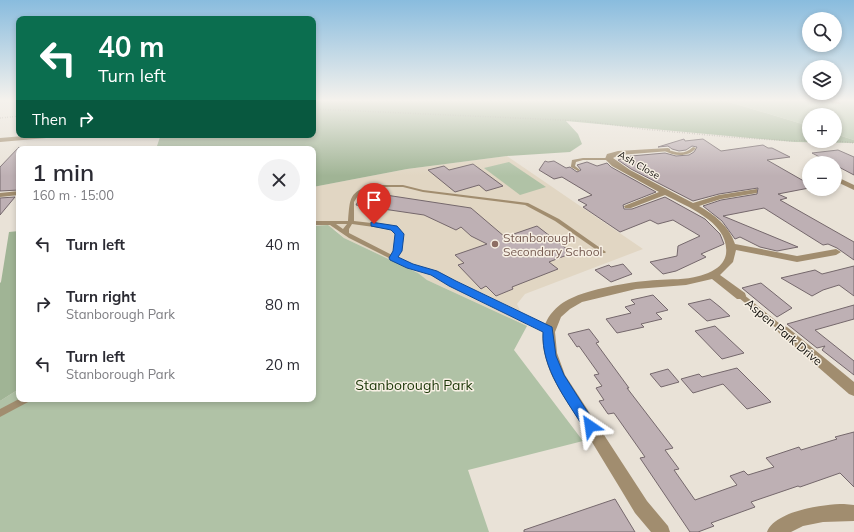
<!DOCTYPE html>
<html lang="en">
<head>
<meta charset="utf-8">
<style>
	body { margin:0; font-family:Mulish,sans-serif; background:#f2f2f3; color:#2b2b33; height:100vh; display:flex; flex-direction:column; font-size:15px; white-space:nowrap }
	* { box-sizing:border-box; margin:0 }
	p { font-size:13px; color:#7c7c81 }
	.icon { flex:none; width:22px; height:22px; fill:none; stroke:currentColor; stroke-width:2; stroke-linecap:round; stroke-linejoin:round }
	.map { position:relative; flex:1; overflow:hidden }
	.side { position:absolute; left:16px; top:146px; width:300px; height:256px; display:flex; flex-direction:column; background:#fff; border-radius:8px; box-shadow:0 2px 6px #0003 }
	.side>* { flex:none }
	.top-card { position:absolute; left:16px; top:16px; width:300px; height:122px; border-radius:8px; box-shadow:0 2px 6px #0003; background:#0b6e4f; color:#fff; overflow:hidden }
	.fabs { position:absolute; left:802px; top:12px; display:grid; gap:8px }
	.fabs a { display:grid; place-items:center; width:40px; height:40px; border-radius:50%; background:#fff; box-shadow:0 2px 6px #0003; font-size:20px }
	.pin { position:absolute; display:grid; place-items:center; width:34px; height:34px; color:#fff; margin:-41px -17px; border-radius:50% 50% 50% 0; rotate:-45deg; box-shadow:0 0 4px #0007 }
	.pin .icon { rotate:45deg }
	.me { position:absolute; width:44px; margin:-22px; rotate:328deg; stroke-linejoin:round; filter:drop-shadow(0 0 3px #0008) }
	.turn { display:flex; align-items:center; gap:14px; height:84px; padding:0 16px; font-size:18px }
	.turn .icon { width:52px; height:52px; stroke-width:2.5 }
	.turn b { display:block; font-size:28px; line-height:34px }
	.then { display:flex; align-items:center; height:38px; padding:0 16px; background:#0003; gap:8px; font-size:15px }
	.round { display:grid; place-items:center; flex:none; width:42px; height:42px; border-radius:21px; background:#f2f2f3 }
	.summary { display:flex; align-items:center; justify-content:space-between; height:68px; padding:0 16px }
	h1 { font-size:24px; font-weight:600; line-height:30px }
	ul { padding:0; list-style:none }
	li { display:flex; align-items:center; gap:12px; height:60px; padding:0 16px }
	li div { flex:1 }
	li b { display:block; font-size:15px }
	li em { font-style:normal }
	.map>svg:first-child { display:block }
</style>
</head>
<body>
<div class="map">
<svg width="854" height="532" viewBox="0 0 854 532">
	<rect width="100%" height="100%" fill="#e9e2d7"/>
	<path fill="#e1d6c3" d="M 507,156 L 643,249 L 525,294 L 517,304 L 527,326 L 427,280 L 418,273 L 344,238 L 336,230 L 318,225 L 313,226 L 313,187 L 407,169 Z"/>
	<g fill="#b0c2a6">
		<path d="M 726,101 L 854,101 L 854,140 L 835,134 L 835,115 L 809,115 L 809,126 Z"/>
		<path d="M 509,162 L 546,187 L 520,195 L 484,168 Z"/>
		<path d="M 328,225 L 344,238 L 418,273 L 427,280 L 527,326 L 514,350 L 583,441 L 468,470 L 489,532 L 0,532 L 0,401 L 19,389 L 19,399 L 313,399 L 313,226 Z"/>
	</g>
	<g fill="#a0b495">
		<path d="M 313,101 L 726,101 L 809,126 L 809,141 L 835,141 L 835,134 L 854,140 L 854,143 L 795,142 L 566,121 L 578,134 L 582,144 L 570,152 L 507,156 L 407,169 L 313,187 L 313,149 L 156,149 L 160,137 L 163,135 L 313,135 Z"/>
		<path d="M 19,231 L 19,389 L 0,401 L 0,283 L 1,282 L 9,232 Z"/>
	</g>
	<g fill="#beb0b4" stroke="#75686c">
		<path d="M 684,139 L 685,141 L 703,139 L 721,151 L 763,145 L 768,148 L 772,148 L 790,157 L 767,160 L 809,184 L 809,188 L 778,194 L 787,198 L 780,200 L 854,242 L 854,260 L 837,248 L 828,244 L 823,245 L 764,208 L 723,216 L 798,247 L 777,251 L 760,247 L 740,237 L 735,239 L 722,221 L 703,206 L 721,200 L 757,194 L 758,188 L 719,194 L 693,201 L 631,169 L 618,160 L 631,156 L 665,153 L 676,156 L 689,155 L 694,152 L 697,147 L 692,146 L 686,150 L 679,151 L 672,149 L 668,146 L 658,147 Z"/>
		<path d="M 19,147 L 19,190 L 0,191 L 0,167 Z"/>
		<path d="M 838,150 L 854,157 L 854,175 L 835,165 L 835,163 L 831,163 L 812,153 Z"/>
		<path d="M 545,161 L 548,162 L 554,161 L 566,168 L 570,167 L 577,172 L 581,170 L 577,165 L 587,162 L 597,166 L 607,163 L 611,167 L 656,192 L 623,205 L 624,209 L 632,209 L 665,197 L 705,219 L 720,234 L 724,244 L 701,254 L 706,257 L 676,271 L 663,274 L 650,262 L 677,256 L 678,246 L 700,236 L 673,220 L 658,224 L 650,220 L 620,232 L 583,207 L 587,205 L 578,200 L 592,195 L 562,177 L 554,179 L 539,170 Z"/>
		<path d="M 473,164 L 503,186 L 486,191 L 479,185 L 455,192 L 428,170 L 444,166 L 449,170 Z"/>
		<path d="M 366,192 L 471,208 L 505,237 L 537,226 L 572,253 L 549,262 L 558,269 L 512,287 L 513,289 L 496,296 L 486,286 L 481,289 L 458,265 L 464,263 L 455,255 L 487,244 L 471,236 L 461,227 L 456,230 L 424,215 L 356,205 L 362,194 Z"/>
		<path d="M 15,197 L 0,215 L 0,198 Z"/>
		<path d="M 623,264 L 632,274 L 611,282 L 595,270 L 609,265 L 611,267 Z"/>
		<path d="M 854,266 L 854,296 L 839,285 L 823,290 L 812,296 L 781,278 L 815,270 L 822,274 Z"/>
		<path d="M 761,283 L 792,308 L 777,317 L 742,288 Z"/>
		<path d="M 653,295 L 668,310 L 656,313 L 662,319 L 641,324 L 644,327 L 617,333 L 606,319 L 631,313 L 625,307 L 635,304 L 631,300 Z"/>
		<path d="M 710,299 L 720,307 L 730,316 L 707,321 L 688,304 Z"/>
		<path d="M 854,305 L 854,319 L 815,330 L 854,361 L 854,375 L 822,350 L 825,346 L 817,348 L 787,324 Z"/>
		<path d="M 715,326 L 744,353 L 722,359 L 695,331 Z"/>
		<path d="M 589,329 L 599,342 L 596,343 L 629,388 L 627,388 L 673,448 L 665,450 L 679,469 L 674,470 L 695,500 L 737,485 L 730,476 L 744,471 L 748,475 L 774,467 L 766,458 L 799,447 L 801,450 L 837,439 L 835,437 L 854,432 L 854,487 L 840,473 L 800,487 L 798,486 L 751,502 L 755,507 L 711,523 L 714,526 L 698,532 L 690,532 L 640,458 L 645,457 L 614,413 L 608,414 L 599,401 L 604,400 L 596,388 L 602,386 L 594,375 L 599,374 L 579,346 L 577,347 L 568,334 Z"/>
		<path d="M 737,368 L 771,402 L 747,409 L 723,384 L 693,393 L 681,379 L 699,374 L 702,377 Z"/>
		<path d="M 668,369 L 679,382 L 661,387 L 650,374 Z"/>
		<path d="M 615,499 L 635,532 L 524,532 L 524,530 Z"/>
	</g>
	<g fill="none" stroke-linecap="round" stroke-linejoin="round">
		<g stroke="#8c877f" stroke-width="1.5" stroke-dasharray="0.5 2" stroke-linecap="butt">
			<path d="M 313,109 L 585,121 L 643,129 L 730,137 L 791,141 L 809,140"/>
			<path d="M 0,118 L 19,116"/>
			<path d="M 835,141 L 854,143"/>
		</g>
		<g fill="#a18d6f" fill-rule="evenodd">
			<path d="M 826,101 L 834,101 L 841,103 L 839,104 Z"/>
			<path d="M 693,147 L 696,148 C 688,158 673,156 663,150 L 665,149 C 675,152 684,156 693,147 Z"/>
			<path d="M 583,158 L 609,158 L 611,159 L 609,160 L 583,160 L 576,162 L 575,166 L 580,170 L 578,171 L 571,167 L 571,166 L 572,160 Z"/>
			<path d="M 372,185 L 403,185 L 423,190 L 528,203 L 559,219 L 606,252 L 605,253 L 601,253 L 555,221 L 525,205 L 423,192 L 403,187 L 373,187 L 359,194 L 354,202 L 354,221 L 389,225 L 400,229 C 404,239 401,248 396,257 L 412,265 L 436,272 L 455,283 L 550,328 L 552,330 L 550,332 L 548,333 L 451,285 L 432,274 L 408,267 L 391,259 L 349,238 L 330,225 L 313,225 L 313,221 L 348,221 C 350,198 349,192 372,185 ZM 336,224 L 347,224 L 343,229 ZM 352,224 L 388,229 L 396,231 L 397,241 L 392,255 L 349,233 L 349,229 Z"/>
			<path d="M 739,294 L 743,294 L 785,328 L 787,330 L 785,332 L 783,333 L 781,332 L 739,298 L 738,296 Z"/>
			<path d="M 19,399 L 31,399 L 30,401 L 0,417 L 0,409 Z"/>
		</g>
		<g fill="#a18d6f" fill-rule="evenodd">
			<path d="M 35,135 L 61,135 L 58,137 L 0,142 L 0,138 Z"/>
			<path d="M 77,135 L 97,135 C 93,138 81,138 77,135 Z"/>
			<path d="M 668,148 L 670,149 L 670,151 L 619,155 L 613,158 L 630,170 L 693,203 L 719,195 L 757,189 L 757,193 L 721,199 L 699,206 C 715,215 729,226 735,244 L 797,256 L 836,249 L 841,252 L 836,255 L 797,262 L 736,250 L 733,262 L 720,275 L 745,293 L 746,296 L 745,299 L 737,299 L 712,279 L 686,285 L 636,289 L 582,302 L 570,309 L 561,317 L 555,332 L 557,353 L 565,375 L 647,501 L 668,526 L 670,532 L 651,532 L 635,513 C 617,483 598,452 580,422 C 571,408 561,394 553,378 C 547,365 541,347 543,332 C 546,315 559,303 574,297 C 594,288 635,281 657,280 C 671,279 685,280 699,276 C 710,273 724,267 726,254 C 730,223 688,207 665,195 L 631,208 L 625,208 L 624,206 L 659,192 L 612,166 L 605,159 L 607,154 L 618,151 Z"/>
			<path d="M 835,176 L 854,185 L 854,190 L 835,181 Z"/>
			<path d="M 19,191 L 19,195 L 0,197 L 0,193 Z"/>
			<path d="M 783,326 L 787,327 L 854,382 L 854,396 L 849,394 L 779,333 L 777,330 L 779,327 Z"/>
			<path d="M 844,504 L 854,505 L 854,521 L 823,522 L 803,526 L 791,532 L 767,532 C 775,511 823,504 844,504 Z"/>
		</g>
	</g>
	<linearGradient id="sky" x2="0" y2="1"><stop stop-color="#89bcde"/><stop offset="0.57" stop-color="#f5f2ed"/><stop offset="1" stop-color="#f5f2ed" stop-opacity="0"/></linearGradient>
	<rect width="854" height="176" fill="url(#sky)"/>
	<path fill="#1a73e8" stroke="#114b97" d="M 371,222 L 397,226 L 404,234 L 402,251 L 398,257 L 413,264 L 437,271 L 456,281 L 552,327 L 556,356 L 564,375 L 594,422 L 596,426 L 594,430 L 590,432 L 585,430 C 567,400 541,369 543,332 L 449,286 L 431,275 L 407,268 L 390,260 L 389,258 L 393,251 L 395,234 L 391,230 L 371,226 Z"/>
	<circle fill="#8d6e63" stroke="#f7f0e4" stroke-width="1.5" cx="495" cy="244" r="4"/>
	<g text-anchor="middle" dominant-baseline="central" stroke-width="3" stroke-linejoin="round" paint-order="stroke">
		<g font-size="10" fill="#12100c" stroke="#f7f0e4">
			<text transform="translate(639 165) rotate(30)">Ash Close</text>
		</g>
		<g font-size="12" fill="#785e54" stroke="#f7f0e4" text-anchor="start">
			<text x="503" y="237">Stanborough<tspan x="503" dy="14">Secondary School</tspan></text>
		</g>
		<g font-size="12" fill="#12100c" stroke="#f7f0e4">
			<text transform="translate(784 332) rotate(40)">Aspen Park Drive</text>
		</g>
		<g font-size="14" fill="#1b3607" stroke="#f7f0e4">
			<text x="414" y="385">Stanborough Park</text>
		</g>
	</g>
</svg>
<div class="fabs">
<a><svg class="icon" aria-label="search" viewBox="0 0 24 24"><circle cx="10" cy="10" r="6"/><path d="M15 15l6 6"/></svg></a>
<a><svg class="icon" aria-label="layers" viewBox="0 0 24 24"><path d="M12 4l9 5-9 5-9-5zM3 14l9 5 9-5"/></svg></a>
<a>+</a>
<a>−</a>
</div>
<div class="pin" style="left:374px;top:224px;background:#d93025"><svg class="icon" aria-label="arrive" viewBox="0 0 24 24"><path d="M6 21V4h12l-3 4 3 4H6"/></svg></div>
<svg class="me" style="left:590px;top:426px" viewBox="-20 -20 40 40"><path d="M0-17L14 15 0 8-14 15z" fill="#1a73e8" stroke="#fff" stroke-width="4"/></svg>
<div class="top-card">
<div class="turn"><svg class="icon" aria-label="left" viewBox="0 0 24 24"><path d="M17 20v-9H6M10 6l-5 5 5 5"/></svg><div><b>40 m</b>Turn left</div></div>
<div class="then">Then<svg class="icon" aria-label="right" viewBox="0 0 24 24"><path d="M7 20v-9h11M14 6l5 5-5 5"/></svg></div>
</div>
<section class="side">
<div class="summary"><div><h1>1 min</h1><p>160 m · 15:00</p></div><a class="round"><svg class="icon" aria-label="close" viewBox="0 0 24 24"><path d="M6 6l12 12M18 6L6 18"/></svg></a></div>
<ul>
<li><svg class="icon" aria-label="left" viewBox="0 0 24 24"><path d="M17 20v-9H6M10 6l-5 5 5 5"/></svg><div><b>Turn left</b></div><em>40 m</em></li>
<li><svg class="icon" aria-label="right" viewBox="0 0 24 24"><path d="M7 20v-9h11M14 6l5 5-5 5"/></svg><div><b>Turn right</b><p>Stanborough Park</p></div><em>80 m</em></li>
<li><svg class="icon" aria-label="left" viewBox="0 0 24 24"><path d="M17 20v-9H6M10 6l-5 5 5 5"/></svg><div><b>Turn left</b><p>Stanborough Park</p></div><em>20 m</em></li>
</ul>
</section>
</div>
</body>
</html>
